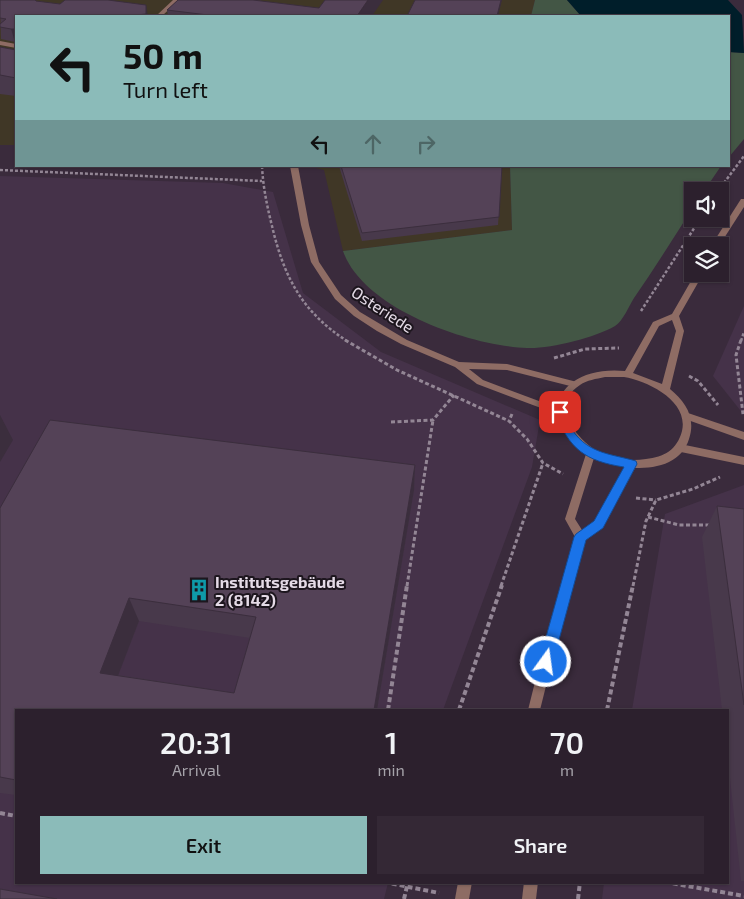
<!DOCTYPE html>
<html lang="en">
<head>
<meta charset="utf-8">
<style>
	body { margin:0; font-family:"Exo 2",sans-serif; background:#342835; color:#f1f3f6; height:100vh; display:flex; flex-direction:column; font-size:19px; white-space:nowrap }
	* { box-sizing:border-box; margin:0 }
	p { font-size:16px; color:#a6a3aa }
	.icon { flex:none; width:28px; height:28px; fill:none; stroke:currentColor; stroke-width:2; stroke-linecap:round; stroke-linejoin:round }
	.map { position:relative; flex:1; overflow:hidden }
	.sheet { position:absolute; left:15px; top:709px; width:714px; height:175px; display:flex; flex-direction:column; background:#2c202d; border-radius:0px; box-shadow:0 1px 4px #0004,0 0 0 1px #483e49 }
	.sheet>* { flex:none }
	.guide { position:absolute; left:15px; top:15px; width:715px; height:152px; border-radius:0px; box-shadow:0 1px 4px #0004,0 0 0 1px #483e49; background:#8bbbb9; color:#111; overflow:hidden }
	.fabs { position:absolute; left:684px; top:182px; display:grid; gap:10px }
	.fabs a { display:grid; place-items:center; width:45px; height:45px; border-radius:0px; background:#2c202d; box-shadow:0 1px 4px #0004,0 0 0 1px #483e49; font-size:25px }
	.pin { position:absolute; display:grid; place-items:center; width:42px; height:42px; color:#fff; margin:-21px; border-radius:10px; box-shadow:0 2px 8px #0006 }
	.me { position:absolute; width:55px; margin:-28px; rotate:14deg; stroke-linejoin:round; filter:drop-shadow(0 0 4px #0008) }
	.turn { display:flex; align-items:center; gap:18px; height:105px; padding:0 25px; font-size:22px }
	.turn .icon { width:65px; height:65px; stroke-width:2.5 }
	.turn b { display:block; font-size:35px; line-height:42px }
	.lanes { display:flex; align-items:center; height:48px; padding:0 25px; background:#0003; justify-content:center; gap:25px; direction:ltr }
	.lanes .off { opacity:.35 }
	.eta { display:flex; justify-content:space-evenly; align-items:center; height:85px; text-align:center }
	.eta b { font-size:30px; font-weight:600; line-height:35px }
	.cta { display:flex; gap:10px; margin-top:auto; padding:10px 25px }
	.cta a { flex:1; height:58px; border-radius:0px; background:#8bbbb9; color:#111; font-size:20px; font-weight:600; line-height:58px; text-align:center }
	.cta a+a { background:#342835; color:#f1f3f6 }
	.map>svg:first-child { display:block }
</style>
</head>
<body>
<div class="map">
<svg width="744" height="899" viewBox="0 0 744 899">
	<rect width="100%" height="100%" fill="#3a2b3c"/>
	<g fill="#403726">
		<path d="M 0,0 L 535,0 L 531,16 L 16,16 L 16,145 L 0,145 Z"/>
		<path d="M 308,166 L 510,166 L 512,230 L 343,251 L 324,170 Z"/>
	</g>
	<g fill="#453249">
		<path d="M 0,176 L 223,183 L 273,192 L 303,293 L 381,352 L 540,420 L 532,467 L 443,710 L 16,710 L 16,882 L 388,883 L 384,899 L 0,899 Z"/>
		<path d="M 744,306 L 744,415 L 713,376 Z"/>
		<path d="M 744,485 L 744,899 L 602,899 L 604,883 L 728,882 L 728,710 L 632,710 L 665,514 Z"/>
	</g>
	<g fill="#435645">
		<path d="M 535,0 L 567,0 L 581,16 L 531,16 Z"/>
		<path d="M 729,52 L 744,53 L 744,139 L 729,157 Z"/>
		<path d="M 510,166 L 721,166 L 704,191 L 692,191 L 692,209 C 673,239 654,269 634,298 C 629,306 623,321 615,326 C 594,338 550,349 527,348 C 470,346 363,309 343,251 L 512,230 Z"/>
	</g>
	<path fill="#001e2a" d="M 567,0 L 728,0 L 742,15 L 744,53 L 729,52 L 729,16 L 581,16 Z"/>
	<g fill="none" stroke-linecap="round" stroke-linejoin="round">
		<g stroke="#938695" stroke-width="2.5" stroke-dasharray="3 2" stroke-linecap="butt">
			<path d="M 262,166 C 263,187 267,206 272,226 C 284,277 302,312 347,341"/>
			<path d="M 0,170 L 262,181"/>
			<path d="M 718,191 L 744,156"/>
			<path d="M 641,311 L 700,219"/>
			<path d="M 741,341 L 744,332"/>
		</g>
		<g stroke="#938695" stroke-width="3" stroke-dasharray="4 2.5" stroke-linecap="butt">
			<path d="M 345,340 L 397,370 L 509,421"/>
			<path d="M 741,340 L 736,355 L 743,414"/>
			<path d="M 554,358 L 585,349 L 619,348"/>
			<path d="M 689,376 L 698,381 L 718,405"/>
			<path d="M 512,414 L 509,421 L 527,439 L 543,463 L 563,474"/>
			<path d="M 391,422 L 433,420 L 454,395"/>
			<path d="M 636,498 L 656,500"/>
			<path d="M 648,517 L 679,525 L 711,525"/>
			<path d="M 407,586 L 433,420"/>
			<path d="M 501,586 L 543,463"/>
			<path d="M 633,586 L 646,521 L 656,500 L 693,489 L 720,477"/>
		</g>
		<g stroke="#938695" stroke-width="4" stroke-dasharray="5 3" stroke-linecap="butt">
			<path d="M 388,710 L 407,585"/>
			<path d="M 459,710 L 502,585"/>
			<path d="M 607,710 L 633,585"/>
			<path d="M 0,813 L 16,816"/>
			<path d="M 384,882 L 439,893"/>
			<path d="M 665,882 L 744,896"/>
			<path d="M 404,899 L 408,882"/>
			<path d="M 578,899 L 580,882"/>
		</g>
		<g fill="#8e6c64" fill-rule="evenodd">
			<path d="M 688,413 L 744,432 L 744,440 L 685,419 L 683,417 Z"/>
			<path d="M 680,444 L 744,457 L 744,465 L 676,451 L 675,448 L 676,445 Z"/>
		</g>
		<g fill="#8e6c64" fill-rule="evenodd">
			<path d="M 173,0 L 179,0 L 162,16 L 156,16 Z"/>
			<path d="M 0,41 L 16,44 L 16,48 L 0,45 Z"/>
			<path d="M 290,166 L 298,166 L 309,225 L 319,262 L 341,295 L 360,312 L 407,340 L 459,362 L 507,364 L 577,382 L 579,384 L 577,386 L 574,387 L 507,370 L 469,369 L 483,380 L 563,410 L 565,412 L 563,414 L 557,414 L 477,384 L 455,367 L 401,344 L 377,331 L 354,316 L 335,299 L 311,262 L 301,225 Z"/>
		</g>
		<g fill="#8e6c64" fill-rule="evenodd">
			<path d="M 741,199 L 744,199 L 744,207 L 719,246 L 711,246 Z"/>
			<path d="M 695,274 L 703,274 L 679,316 L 684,331 L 670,389 C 686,402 696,418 689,439 C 686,449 679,457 669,462 C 659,467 647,468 635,468 L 603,527 L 586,540 L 560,630 L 540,710 L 528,710 L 548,630 L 575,537 L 565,519 L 586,454 C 531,412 563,365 625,371 L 653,322 L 672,314 ZM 672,320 L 676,331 L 662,384 L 633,373 L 659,326 ZM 605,377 C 611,377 618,377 624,377 C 648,381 689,401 682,431 C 677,450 664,457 646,459 C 633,461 617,460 605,455 C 580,445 547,406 580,385 C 587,380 596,379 605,377 ZM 594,458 L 614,465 L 625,467 L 595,521 L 582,530 L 575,519 Z"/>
			<path d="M 458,882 L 472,882 L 469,899 L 455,899 Z"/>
			<path d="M 524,882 L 538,882 L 536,899 L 522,899 Z"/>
		</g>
	</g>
	<g fill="#48394b" fill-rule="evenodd">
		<path d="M 0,0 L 35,0 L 15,42 L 1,39 Z"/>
		<path d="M 319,8 L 372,16 L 168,16 L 167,10 Z"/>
		<path d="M 0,47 L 16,50 L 16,96 L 0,94 Z"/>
		<path d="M 339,166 L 502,166 L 498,225 L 362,241 Z"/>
		<path d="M 415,465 L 414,490 L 377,710 L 16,710 L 16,795 L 0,793 L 0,508 ZM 139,621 L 250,638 L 234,693 L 118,675 Z"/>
		<path d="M 717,506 L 744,509 L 744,881 L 741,881 L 728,760 L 728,710 L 722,710 L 702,537 Z"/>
	</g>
	<g fill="#3b2e3d">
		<path d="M 368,0 L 383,0 L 372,16 L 357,16 Z"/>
		<path d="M 501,0 L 502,0 L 498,16 L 497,16 Z"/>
		<path d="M 146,5 L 148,16 L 127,16 Z"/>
		<path d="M 11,29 L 16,29 L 16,42 L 15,42 Z"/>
		<path d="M 0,415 L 13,440 L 0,462 Z"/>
		<path d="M 415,465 L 414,490 L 377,710 L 374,710 Z"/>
		<path d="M 129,598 L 139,621 L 111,694 L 100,673 Z"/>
	</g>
	<g fill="#544257" stroke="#3b2e3d" fill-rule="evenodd">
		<path d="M 0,0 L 35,0 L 36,1 L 60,4 L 65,0 L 108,0 L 146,5 L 146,14 L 127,16 L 16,16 L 16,29 L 11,29 L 0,27 L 0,24 L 6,19 L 0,18 Z"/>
		<path d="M 178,0 L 253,0 L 319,8 L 325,0 L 368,0 L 357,16 L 216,16 L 167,10 Z"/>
		<path d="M 415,0 L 501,0 L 497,16 L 407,16 Z"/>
		<path d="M 0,47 L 16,50 L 16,78 L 0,75 Z"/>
		<path d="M 341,166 L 502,166 L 499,217 L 362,233 Z"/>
		<path d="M 50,420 L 415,465 L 374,710 L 16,710 L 16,780 L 0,777 L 0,508 ZM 129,598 L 256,617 L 234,693 L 100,673 Z"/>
		<path d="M 717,506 L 744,509 L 744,705 Z"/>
		<path d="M 0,889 L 57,899 L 0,899 Z"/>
	</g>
	<path fill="#1a73e8" stroke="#114b97" d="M 560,408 L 564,409 C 568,416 569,424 573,431 C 589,454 612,454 636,461 L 637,464 L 603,528 L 586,540 L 553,662 L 551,666 L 546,668 L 541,666 L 539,662 L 574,537 L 576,534 L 594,521 L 624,467 C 585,461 569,449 555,412 Z"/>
	<defs>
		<g id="building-bare" transform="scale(1.725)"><path d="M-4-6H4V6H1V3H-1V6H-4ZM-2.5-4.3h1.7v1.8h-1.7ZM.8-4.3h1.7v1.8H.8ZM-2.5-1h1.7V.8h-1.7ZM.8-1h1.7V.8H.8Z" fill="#0f9aa8" stroke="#1d161e" stroke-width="2.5" paint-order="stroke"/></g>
	</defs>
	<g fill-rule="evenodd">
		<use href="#building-bare" x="199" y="590"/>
	</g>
	<g text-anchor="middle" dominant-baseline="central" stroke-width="4" stroke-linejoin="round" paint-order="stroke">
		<g font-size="16" fill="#e5dbe7" stroke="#1d161e">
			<text transform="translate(383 309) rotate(33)">Osteriede</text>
		</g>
		<g font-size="16" font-weight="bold" fill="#e5dbe7" stroke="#1d161e" text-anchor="start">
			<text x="215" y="581">Institutsgebäude<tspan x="215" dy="18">2 (8142)</tspan></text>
		</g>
	</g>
</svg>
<div class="fabs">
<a><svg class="icon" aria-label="sound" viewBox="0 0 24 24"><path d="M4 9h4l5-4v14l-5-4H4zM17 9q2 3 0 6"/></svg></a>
<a><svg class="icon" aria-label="layers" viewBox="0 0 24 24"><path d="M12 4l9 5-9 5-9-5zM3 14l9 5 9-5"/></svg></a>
</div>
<div class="pin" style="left:560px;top:412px;background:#d93025"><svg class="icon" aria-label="arrive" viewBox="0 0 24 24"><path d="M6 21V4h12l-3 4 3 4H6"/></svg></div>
<svg class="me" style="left:546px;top:662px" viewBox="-20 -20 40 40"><circle r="17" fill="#1a73e8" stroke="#fff" stroke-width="3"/><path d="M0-11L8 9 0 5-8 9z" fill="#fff"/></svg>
<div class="guide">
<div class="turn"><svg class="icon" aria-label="left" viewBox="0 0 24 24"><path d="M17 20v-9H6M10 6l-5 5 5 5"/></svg><div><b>50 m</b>Turn left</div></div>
<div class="lanes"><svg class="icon" aria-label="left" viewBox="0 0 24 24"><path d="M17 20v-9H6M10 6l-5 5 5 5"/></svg><svg class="icon off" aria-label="ahead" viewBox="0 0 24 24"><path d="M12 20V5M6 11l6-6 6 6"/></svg><svg class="icon off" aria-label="right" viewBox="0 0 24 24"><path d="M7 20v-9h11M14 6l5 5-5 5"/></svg></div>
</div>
<section class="sheet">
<div class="eta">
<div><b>20:31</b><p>Arrival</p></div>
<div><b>1</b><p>min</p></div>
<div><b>70</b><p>m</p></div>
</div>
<div class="cta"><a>Exit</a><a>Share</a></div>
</section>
</div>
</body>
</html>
